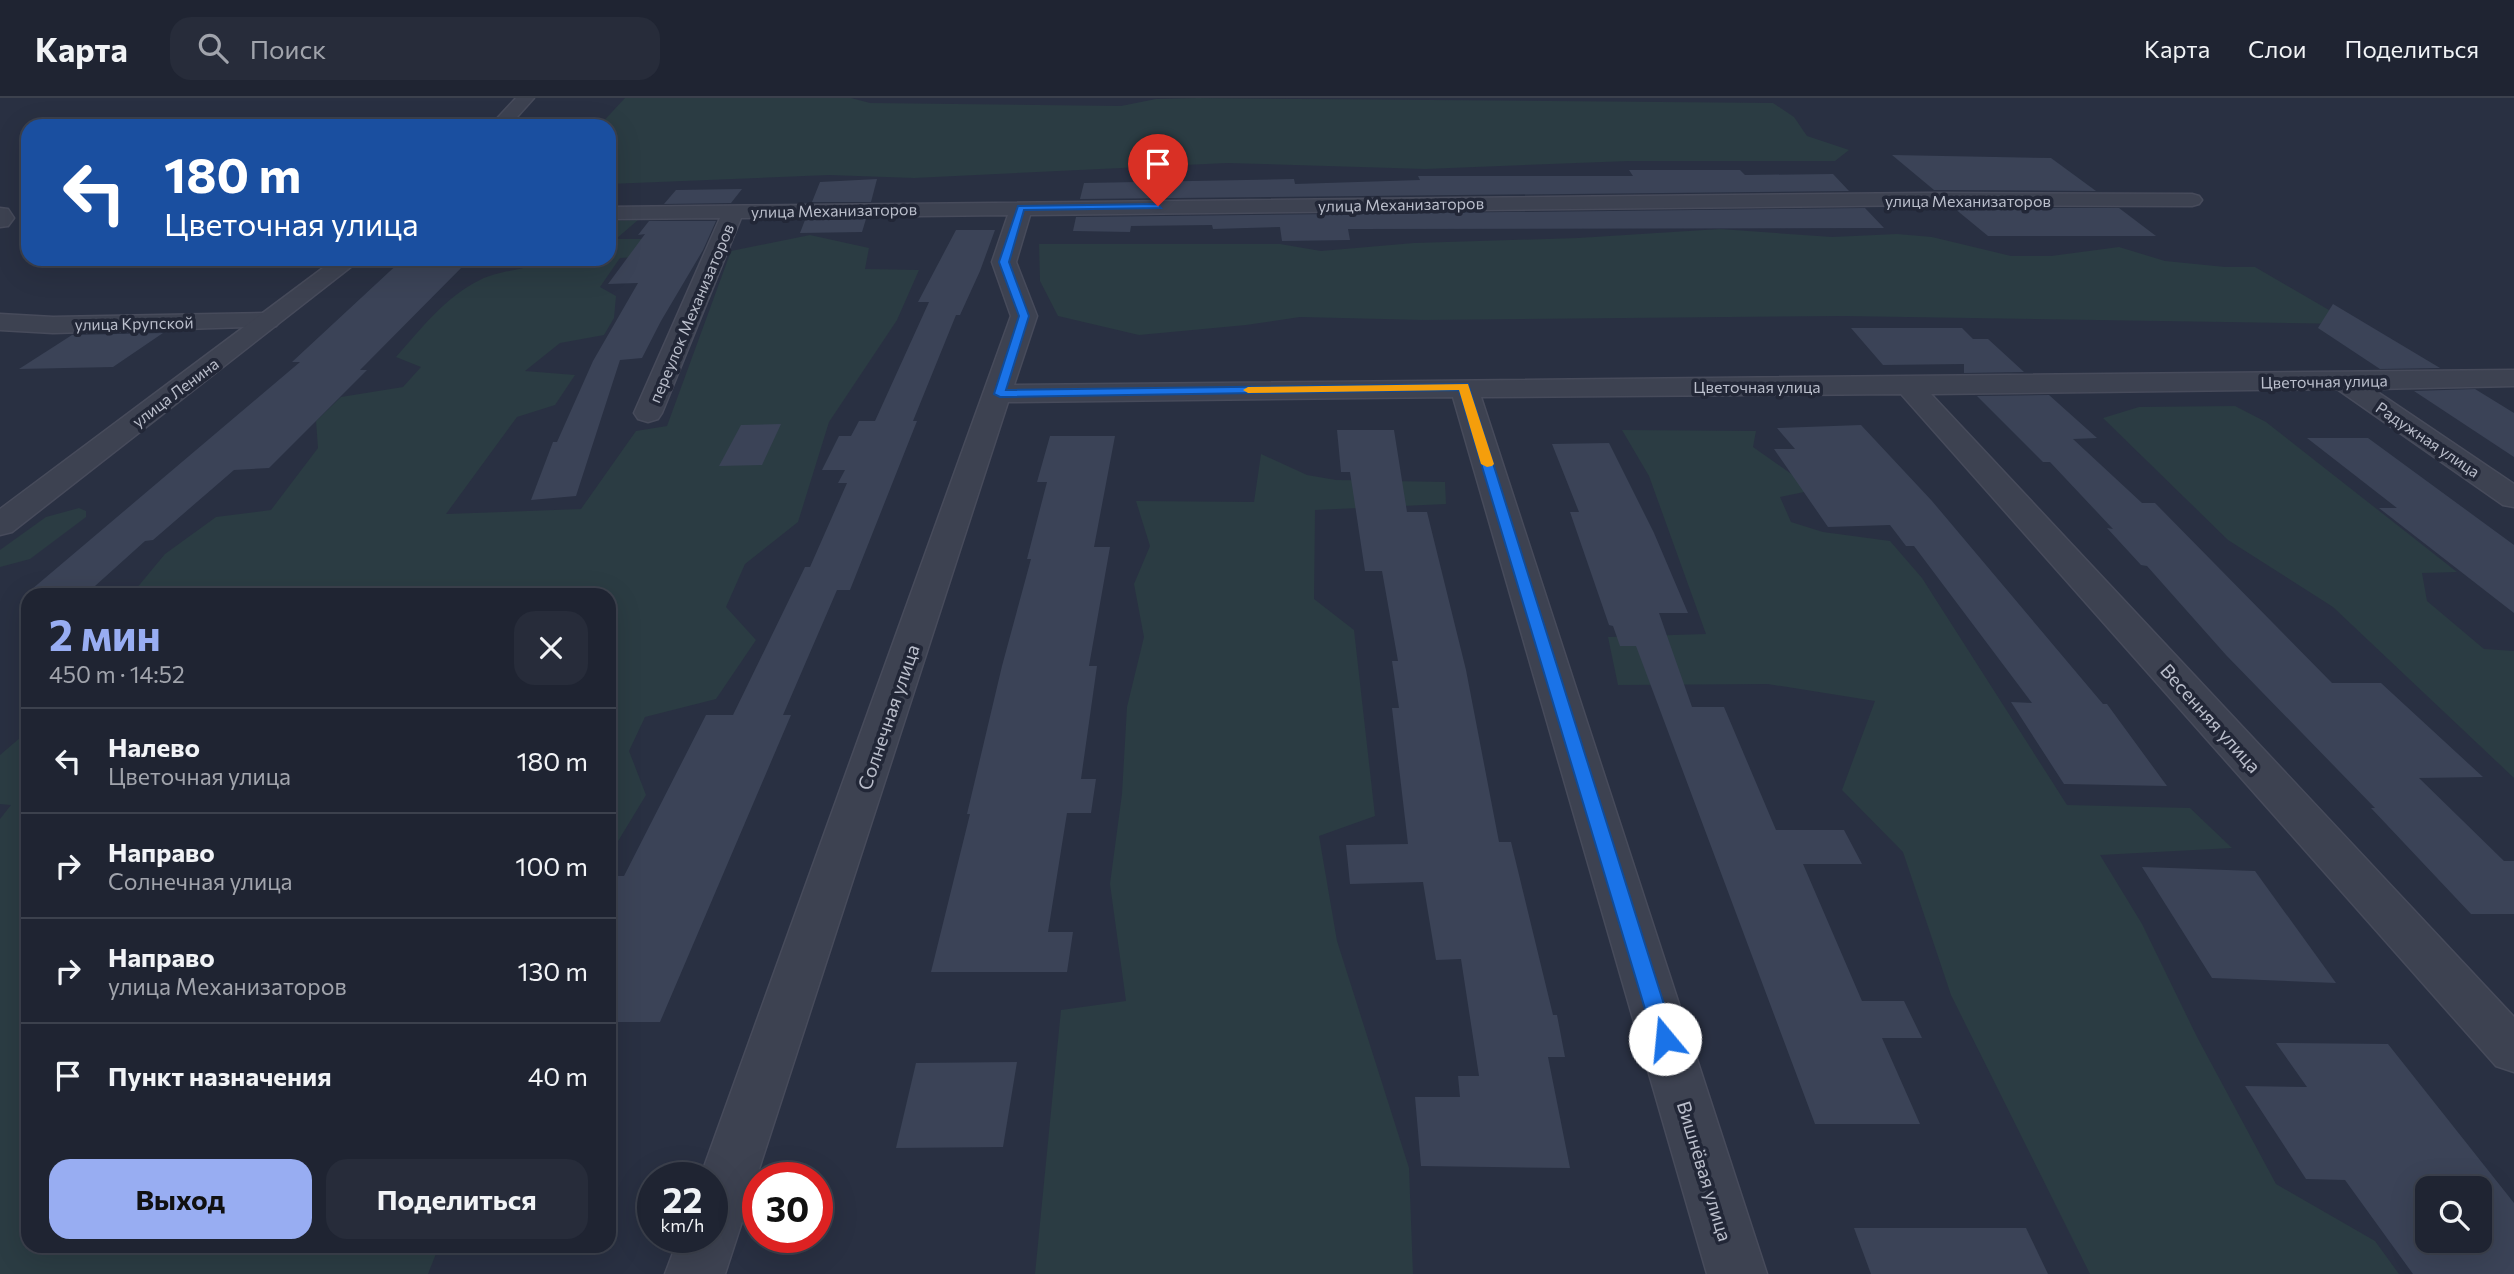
<!DOCTYPE html>
<html lang="ru">
<head>
<meta charset="utf-8">
<style>
	body { margin:0; font-family:Commissioner,sans-serif; background:#272c3a; color:#f1f3f6; height:100vh; display:flex; flex-direction:column; font-size:26px; white-space:nowrap }
	* { box-sizing:border-box; margin:0 }
	p { font-size:23px; color:#a1a4ac }
	.icon { flex:none; width:38px; height:38px; fill:none; stroke:currentColor; stroke-width:2; stroke-linecap:round; stroke-linejoin:round }
	.map { position:relative; flex:1; overflow:hidden }
	.sheet { position:absolute; left:21px; top:490px; width:595px; height:665px; display:flex; flex-direction:column; background:#1f2432; border-radius:21px; box-shadow:0 7px 28px #0002,0 0 0 2px #3c414d }
	.sheet>* { flex:none }
	.banner { position:absolute; left:21px; top:21px; width:595px; height:147px; border-radius:21px; box-shadow:0 7px 28px #0002,0 0 0 2px #3c414d; background:#1a4fa0; color:#fff; overflow:hidden }
	.controls { position:absolute; left:2415px; top:1078px; display:grid; gap:14px }
	.controls a { display:grid; place-items:center; width:77px; height:77px; border-radius:14px; background:#1f2432; box-shadow:0 7px 28px #0002,0 0 0 2px #3c414d; font-size:35px }
	.speed { position:absolute; left:637px; top:1064px; display:flex; gap:14px; font-size:35px; font-weight:700; text-align:center }
	.speed>* { display:grid; place-content:center; width:91px; height:91px; border-radius:50%; background:#1f2432; box-shadow:0 7px 28px #0002,0 0 0 2px #3c414d; line-height:1 }
	.speed small { font-size:18px; font-weight:400 }
	.speed .limit { border:10px solid #d22; background:#fff; color:#111 }
	.pin { position:absolute; display:grid; place-items:center; width:60px; height:60px; color:#fff; margin:-72px -30px; border-radius:50% 50% 50% 0; rotate:-45deg; box-shadow:0 0 7px #0007 }
	.pin .icon { rotate:45deg }
	.me { position:absolute; width:77px; margin:-38px; rotate:343deg; stroke-linejoin:round; filter:drop-shadow(0 0 5px #0008) }
	.turn { display:flex; align-items:center; gap:24px; height:147px; padding:0 28px; font-size:32px }
	.turn .icon { width:91px; height:91px; stroke-width:2.5 }
	.turn b { display:block; font-size:49px; line-height:60px }
	.round { display:grid; place-items:center; flex:none; width:74px; height:74px; border-radius:21px; background:#272c3a }
	.summary { display:flex; align-items:center; justify-content:space-between; height:119px; padding:0 28px }
	h1 { font-size:42px; font-weight:700; line-height:52px; color:#98adf2 }
	.cta { display:flex; gap:14px; margin-top:auto; padding:14px 28px }
	.cta a { flex:1; height:80px; border-radius:21px; background:#98adf2; color:#111; font-size:28px; font-weight:700; line-height:80px; text-align:center }
	.cta a+a { background:#272c3a; color:#f1f3f6 }
	ul { padding:0; list-style:none }
	li { display:flex; align-items:center; gap:21px; height:105px; padding:0 28px; border-top:2px solid #3c414d }
	li div { flex:1 }
	li b { display:block; font-size:26px }
	li em { font-style:normal }
	header { display:flex; align-items:center; gap:42px; box-sizing:border-box; height:98px; padding:0 35px; background:#1f2432; border-bottom:2px solid #3c414d }
	header strong { font-size:33px }
	nav { display:flex; gap:38px; margin-inline-start:auto; font-size:24px }
	.search { width:490px; height:63px; background:#272c3a; display:flex; align-items:center; gap:18px; box-sizing:border-box; padding:0 24px; border-radius:21px; color:#a1a4ac; font-size:26px }
	.map>svg:first-child { display:block }
</style>
</head>
<body>
<header>
<strong>Карта</strong>
<div class="search"><svg class="icon" aria-label="search" viewBox="0 0 24 24"><circle cx="10" cy="10" r="6"/><path d="M15 15l6 6"/></svg>Поиск</div>
<nav><a>Карта</a><a>Слои</a><a>Поделиться</a></nav>
</header>
<div class="map">
<svg width="2514" height="1176" viewBox="0 0 2514 1176">
	<rect width="100%" height="100%" fill="#293042"/>
	<g fill="#2b3c43">
		<path d="M 625,0 L 851,0 L 870,5 L 1121,8 L 1156,1 L 1197,0 L 1773,5 L 1794,19 L 1807,38 L 1849,52 L 1835,63 L 1629,63 L 1425,71 L 1227,65 L 914,80 L 829,77 L 609,86 L 609,28 L 599,28 Z"/>
		<path d="M 638,122 L 616,141 L 687,141 L 684,156 L 620,160 L 600,189 L 616,198 L 614,220 L 604,237 L 560,245 L 525,273 L 575,277 L 555,307 L 517,319 L 446,416 L 581,411 L 636,333 L 667,328 L 731,153 L 810,137 L 869,150 L 865,171 L 919,172 L 897,222 L 829,324 L 798,424 L 745,466 L 726,509 L 756,542 L 716,601 L 645,619 L 629,653 L 646,697 L 609,758 L 609,497 L 131,497 L 165,456 L 216,419 L 271,412 L 318,350 L 316,323 L 341,299 L 403,289 L 421,269 L 396,259 C 421,231 445,199 480,182 C 493,175 512,173 527,169 L 532,161 L 609,161 L 609,123 Z"/>
		<path d="M 1720,131 L 1832,139 L 1897,136 L 1932,139 L 2011,158 L 2051,158 L 2119,149 L 2165,163 L 2225,169 L 2255,169 L 2353,226 L 1843,218 L 1424,222 L 1300,219 L 1246,227 L 1139,237 L 1058,218 L 1040,183 L 1039,146 L 1280,146 L 1321,153 L 1414,145 L 1578,140 Z"/>
		<path d="M 2235,308 L 2266,324 L 2457,474 L 2422,475 L 2427,503 L 2484,551 L 2514,553 L 2514,680 L 2333,509 L 2228,442 L 2103,320 L 2139,309 Z"/>
		<path d="M 1622,332 L 1756,333 L 1753,349 L 1814,392 L 1780,399 L 1791,424 L 1823,434 L 1890,443 L 1922,480 L 2067,707 L 2190,710 L 2232,750 L 2100,757 L 2142,826 L 2197,939 L 2276,1086 L 2375,1143 L 2399,1176 L 2090,1176 L 1951,897 L 1903,754 L 1842,692 L 1875,603 L 1768,586 L 1618,587 L 1608,539 L 1706,536 L 1649,378 Z"/>
		<path d="M 1261,356 L 1307,377 L 1336,382 L 1445,384 L 1446,406 L 1315,412 L 1314,501 L 1354,532 L 1375,718 L 1319,738 L 1337,843 L 1409,1070 L 1413,1176 L 1035,1176 L 1061,912 L 1126,903 L 1110,786 L 1122,696 L 1127,609 L 1144,539 L 1134,486 L 1150,448 L 1136,403 L 1254,404 Z"/>
		<path d="M 79,410 L 86,413 L 86,419 L 30,461 L 0,469 L 0,452 L 46,419 Z"/>
		<path d="M 28,633 L 28,1148 L 439,1148 L 428,1176 L 0,1176 L 0,721 L 11,707 L 0,706 L 0,657 Z"/>
	</g>
	<g fill="#3b4357" fill-rule="evenodd">
		<path d="M 1892,57 L 2051,60 L 2096,93 L 1934,92 Z"/>
		<path d="M 1629,72 L 1740,72 L 1745,77 L 1833,76 L 1849,93 L 1080,101 L 1084,85 L 1294,81 L 1295,86 L 1420,82 L 1418,78 L 1633,78 Z"/>
		<path d="M 877,81 L 871,104 L 812,104 L 820,84 Z"/>
		<path d="M 742,91 L 731,105 L 664,106 L 676,92 Z"/>
		<path d="M 1865,110 L 1884,130 L 1348,131 L 1350,142 L 1282,143 L 1280,129 L 1213,131 L 1212,127 L 1131,128 L 1130,134 L 1073,133 L 1076,119 Z"/>
		<path d="M 1954,110 L 2119,110 L 2156,138 L 1988,138 Z"/>
		<path d="M 866,121 L 862,134 L 800,135 L 805,122 Z"/>
		<path d="M 649,123 L 716,123 L 703,152 L 661,223 L 642,260 L 620,262 L 576,398 L 531,402 L 553,344 L 557,344 L 593,263 L 638,185 L 608,186 L 645,136 L 638,137 Z"/>
		<path d="M 956,132 L 995,132 L 980,173 L 960,217 L 956,217 L 913,323 L 917,323 L 850,492 L 837,492 L 783,617 L 791,617 L 660,924 L 609,924 L 609,778 L 624,778 L 706,617 L 733,617 L 805,469 L 810,469 L 847,385 L 838,385 L 845,372 L 822,372 L 839,338 L 851,338 L 859,323 L 875,323 L 929,204 L 918,204 Z"/>
		<path d="M 403,161 L 470,161 L 360,272 L 367,272 L 269,370 L 234,372 L 153,442 L 145,443 L 85,497 L 25,497 L 300,264 L 292,264 Z"/>
		<path d="M 2333,206 L 2440,270 L 2380,271 L 2318,230 Z"/>
		<path d="M 1851,230 L 1962,230 L 1973,241 L 1988,241 L 2024,274 L 1964,275 L 1964,266 L 1883,267 Z"/>
		<path d="M 163,235 L 113,269 L 19,271 L 72,237 Z"/>
		<path d="M 2475,291 L 2514,315 L 2514,359 L 2414,293 Z"/>
		<path d="M 2049,297 L 2097,340 L 2073,341 L 2142,405 L 2155,405 L 2332,585 L 2381,585 L 2483,679 L 2419,680 L 2504,763 L 2514,763 L 2514,816 L 2471,816 L 2371,710 L 2375,710 L 2226,557 L 2147,468 L 2141,467 L 2107,430 L 2113,431 L 2050,364 L 2043,364 L 1977,298 Z"/>
		<path d="M 781,326 L 762,367 L 719,368 L 741,327 Z"/>
		<path d="M 1861,327 L 1932,403 L 2103,606 L 2107,606 L 2167,688 L 2064,686 L 2011,604 L 2032,605 L 1914,448 L 1906,448 L 1890,427 L 1828,429 L 1774,351 L 1795,351 L 1777,330 Z"/>
		<path d="M 1337,332 L 1394,332 L 1407,414 L 1427,414 L 1466,572 L 1499,744 L 1511,744 L 1553,917 L 1557,917 L 1565,959 L 1548,959 L 1570,1070 L 1421,1068 L 1415,999 L 1460,999 L 1458,978 L 1479,978 L 1461,861 L 1436,862 L 1423,784 L 1350,786 L 1346,747 L 1408,746 L 1392,610 L 1399,610 L 1392,563 L 1398,563 L 1382,473 L 1365,473 L 1350,374 L 1341,374 Z"/>
		<path d="M 1050,338 L 1115,338 L 1094,449 L 1110,449 L 1089,568 L 1097,568 L 1081,681 L 1096,681 L 1091,715 L 1067,715 L 1048,834 L 1073,834 L 1067,874 L 931,874 L 970,716 L 967,716 L 1002,568 L 1031,461 L 1027,461 L 1047,384 L 1037,384 Z"/>
		<path d="M 2307,340 L 2368,340 L 2514,447 L 2514,515 L 2379,410 L 2397,410 Z"/>
		<path d="M 1609,345 L 1654,435 L 1688,515 L 1659,515 L 1692,609 L 1724,609 L 1776,732 L 1844,732 L 1862,766 L 1803,766 L 1862,903 L 1904,903 L 1922,940 L 1882,940 L 1920,1026 L 1815,1026 L 1636,548 L 1620,548 L 1613,528 L 1609,527 L 1570,414 L 1579,414 L 1552,346 Z"/>
		<path d="M 2142,769 L 2255,773 L 2336,885 L 2212,880 Z"/>
		<path d="M 2276,945 L 2388,946 L 2514,1105 L 2514,1176 L 2413,1176 L 2345,1082 L 2306,1081 L 2245,988 L 2307,989 ZM 2427,1090 L 2480,1090 L 2480,1143 L 2427,1143 Z"/>
		<path d="M 1017,964 L 1003,1049 L 896,1050 L 916,965 Z"/>
		<path d="M 1854,1130 L 2026,1130 L 2048,1176 L 1871,1176 Z"/>
	</g>
	<g fill="none" stroke-linecap="round" stroke-linejoin="round">
		<g stroke="#474b5b" stroke-width="3">
			<g id="minor">
				<path d="M 1928,95 L 2192,96 L 2199,98 L 2202,102 L 2199,106 L 2192,108 L 1928,107 L 1030,117 L 1016,164 L 1037,218 L 1014,287 L 2514,272 L 2514,288 L 2373,291 L 2514,386 L 2514,409 L 2503,407 L 2337,291 L 1931,296 L 2514,919 L 2514,974 L 2496,968 L 1901,296 L 1481,299 L 1767,1176 L 1707,1176 L 1453,299 L 1008,304 L 725,1176 L 665,1176 L 679,1139 L 712,1139 L 712,1080 L 700,1080 L 1011,218 L 992,164 L 1008,117 L 741,120 L 662,315 L 658,321 L 648,324 L 638,321 L 634,315 L 720,120 L 609,121 L 609,109 Z"/>
				<path d="M 0,110 L 8,111 L 14,120 L 8,128 L 0,129 Z"/>
				<path d="M 267,215 L 276,218 L 280,223 L 276,228 L 53,235 L 0,232 L 0,216 L 53,219 Z"/>
			</g>
		</g>
		<g stroke="#474b5b" stroke-width="3">
			<g id="tertiary">
				<path d="M 516,0 L 534,0 L 509,28 L 490,28 Z"/>
				<path d="M 335,161 L 361,161 L 12,434 L 0,437 L 0,411 Z"/>
			</g>
		</g>
		<use href="#minor" fill="#3d4251" fill-rule="evenodd"/>
		<use href="#tertiary" fill="#3d4251" fill-rule="evenodd"/>
	</g>
	<path fill="#1a73e8" stroke="#114b97" stroke-width="2" d="M 1158,106 L 1161,110 L 1024,112 L 1009,164 L 1029,218 L 1006,292 L 1468,286 L 1675,941 L 1672,947 L 1665,950 L 1657,947 L 1654,941 L 1459,292 L 1000,299 L 994,296 L 1019,218 L 999,164 L 1018,108 Z"/>
	<path fill="#f59e0b" d="M 1468,286 L 1494,366 L 1492,368 L 1487,369 L 1481,366 L 1459,292 L 1248,295 L 1243,292 L 1248,289 Z"/>
	<g text-anchor="middle" dominant-baseline="central" stroke-width="7" stroke-linejoin="round" paint-order="stroke">
		<g font-size="16" fill="#babecb" stroke="#222737">
			<text x="1968" y="102">улица Механизаторов</text>
			<text transform="translate(1401 106) rotate(-1)">улица Механизаторов</text>
			<text transform="translate(834 112) rotate(-1)">улица Механизаторов</text>
			<text transform="translate(691 215) rotate(-67)">переулок Механизаторов</text>
			<text transform="translate(134 225) rotate(-1)">улица Крупской</text>
			<text transform="translate(2324 283) rotate(-1)">Цветочная улица</text>
			<text x="1757" y="288">Цветочная улица</text>
			<text transform="translate(175 294) rotate(-37)">улица Ленина</text>
			<text transform="translate(2428 341) rotate(34)">Радужная улица</text>
		</g>
		<g font-size="19" fill="#babecb" stroke="#222737">
			<text transform="translate(888 619) rotate(-71)">Солнечная улица</text>
			<text transform="translate(2211 620) rotate(48)">Весенняя улица</text>
			<text transform="translate(1705 1073) rotate(73)">Вишнёвая улица</text>
		</g>
	</g>
</svg>
<div class="controls">
<a><svg class="icon" aria-label="search" viewBox="0 0 24 24"><circle cx="10" cy="10" r="6"/><path d="M15 15l6 6"/></svg></a>
</div>
<div class="speed"><div>22<small>km/h</small></div><div class="limit">30</div></div>
<div class="pin" style="left:1158px;top:108px;background:#d93025"><svg class="icon" aria-label="arrive" viewBox="0 0 24 24"><path d="M6 21V4h12l-3 4 3 4H6"/></svg></div>
<svg class="me" style="left:1665px;top:941px" viewBox="-20 -20 40 40"><circle r="19" fill="#fff"/><path d="M0-13L10 11 0 6-10 11z" fill="#1a73e8"/></svg>
<div class="banner">
<div class="turn"><svg class="icon" aria-label="left" viewBox="0 0 24 24"><path d="M17 20v-9H6M10 6l-5 5 5 5"/></svg><div><b>180 m</b>Цветочная улица</div></div>
</div>
<section class="sheet">
<div class="summary"><div><h1>2 мин</h1><p>450 m · 14:52</p></div><a class="round"><svg class="icon" aria-label="close" viewBox="0 0 24 24"><path d="M6 6l12 12M18 6L6 18"/></svg></a></div>
<ul>
<li><svg class="icon" aria-label="left" viewBox="0 0 24 24"><path d="M17 20v-9H6M10 6l-5 5 5 5"/></svg><div><b>Налево</b><p>Цветочная улица</p></div><em>180 m</em></li>
<li><svg class="icon" aria-label="right" viewBox="0 0 24 24"><path d="M7 20v-9h11M14 6l5 5-5 5"/></svg><div><b>Направо</b><p>Солнечная улица</p></div><em>100 m</em></li>
<li><svg class="icon" aria-label="right" viewBox="0 0 24 24"><path d="M7 20v-9h11M14 6l5 5-5 5"/></svg><div><b>Направо</b><p>улица Механизаторов</p></div><em>130 m</em></li>
<li><svg class="icon" aria-label="arrive" viewBox="0 0 24 24"><path d="M6 21V4h12l-3 4 3 4H6"/></svg><div><b>Пункт назначения</b></div><em>40 m</em></li>
</ul>
<div class="cta"><a>Выход</a><a>Поделиться</a></div>
</section>
</div>
</body>
</html>
